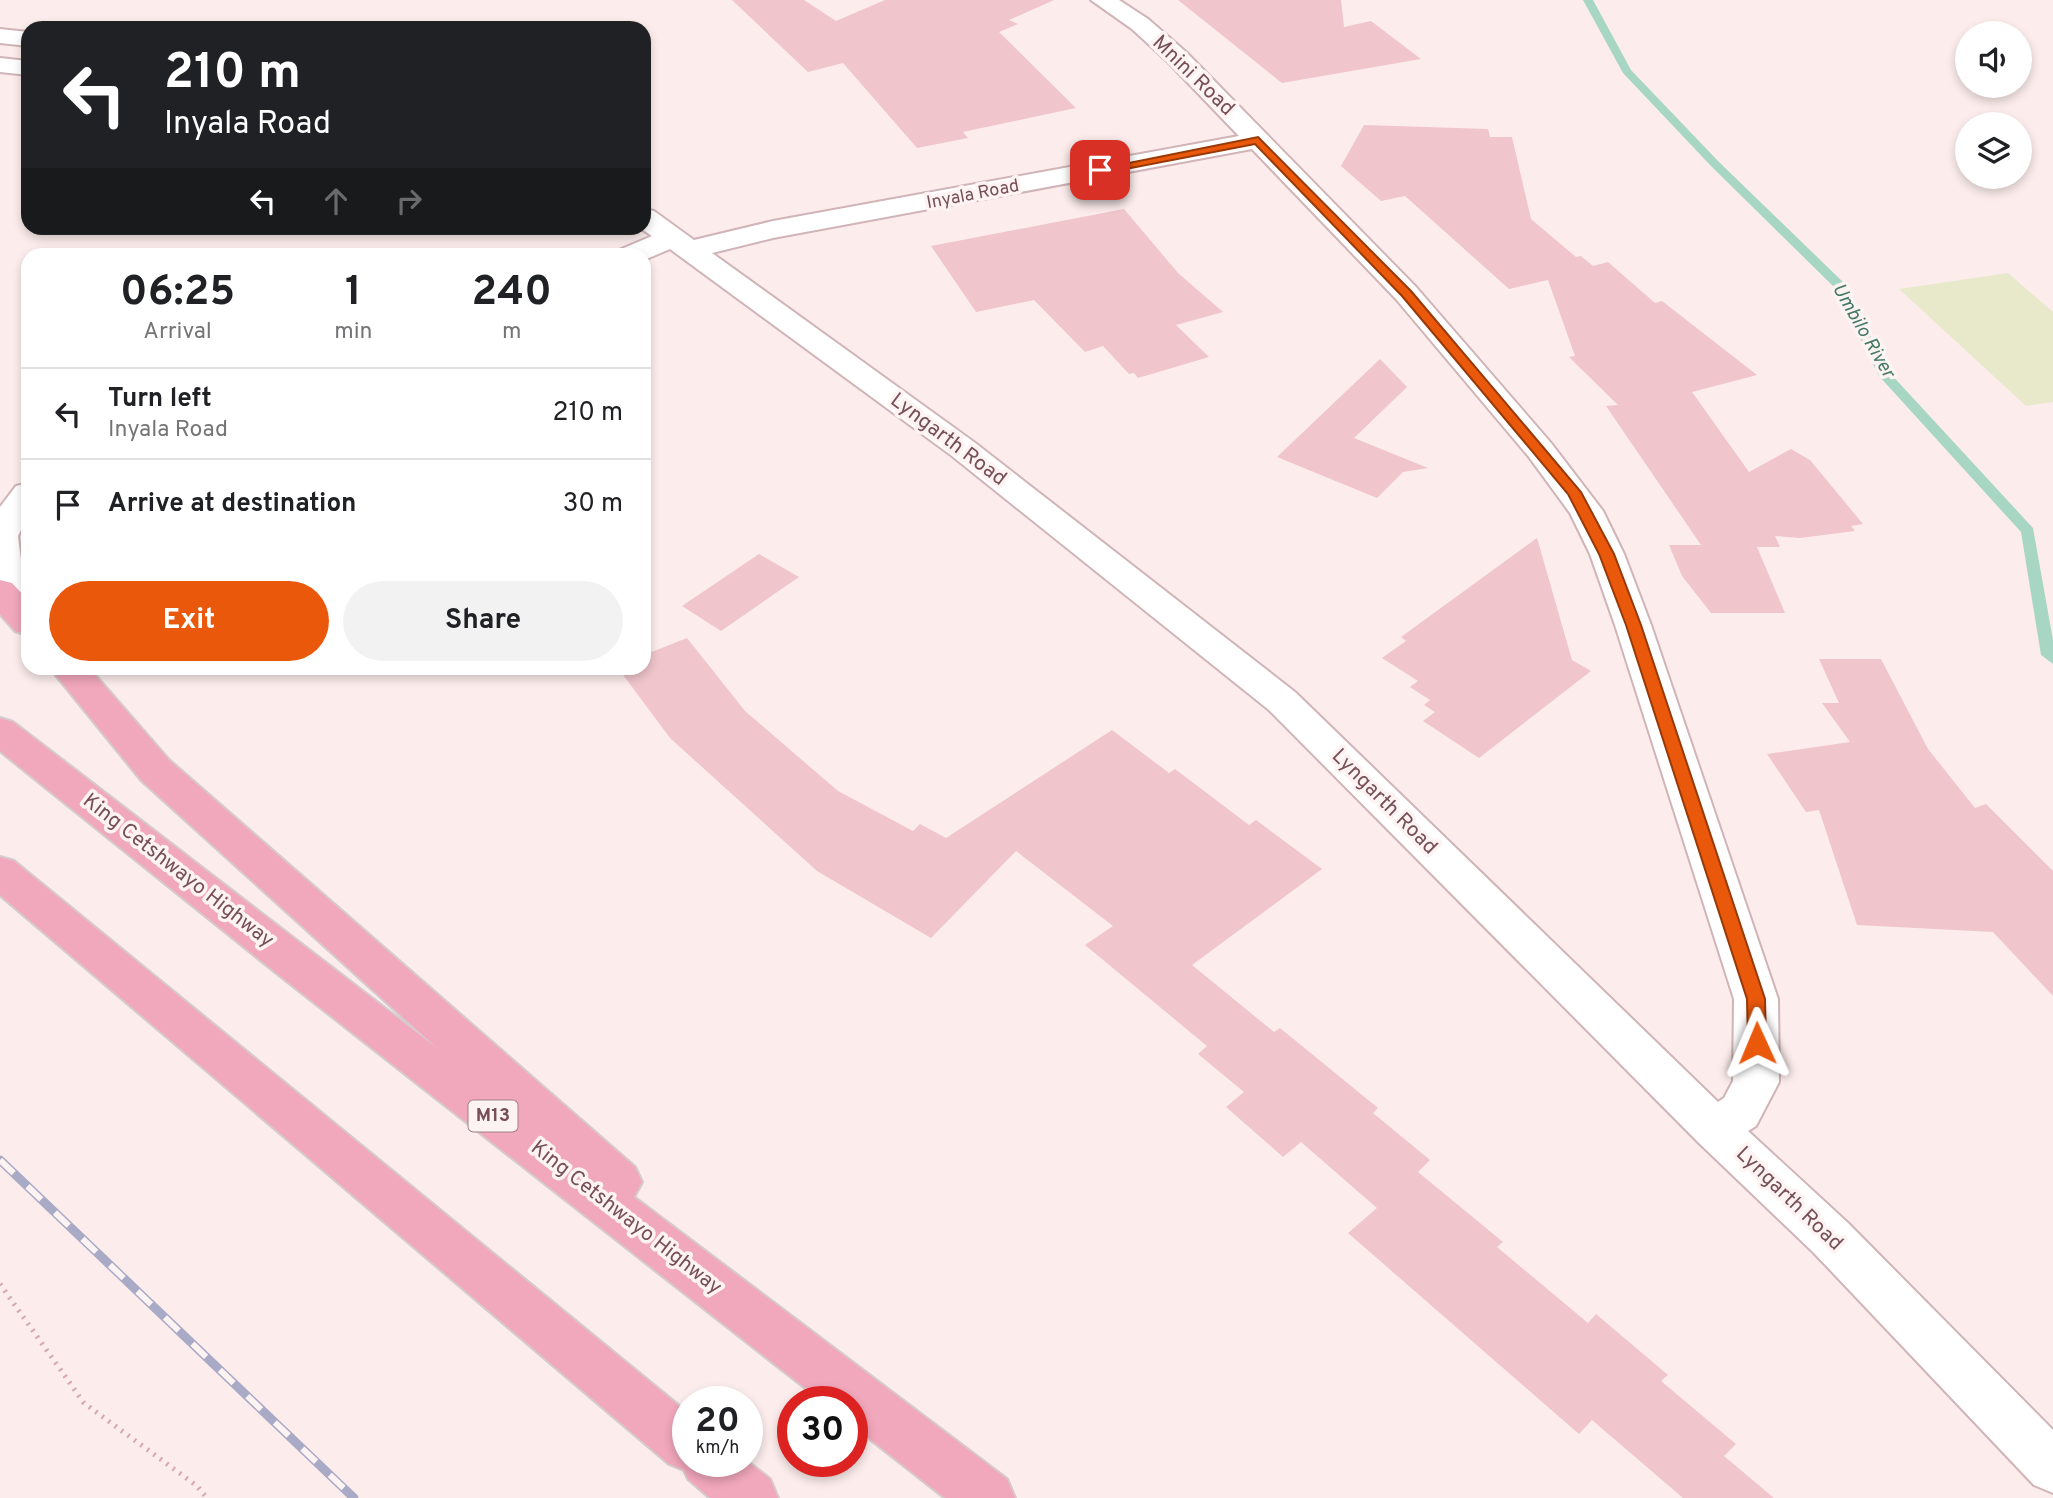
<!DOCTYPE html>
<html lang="en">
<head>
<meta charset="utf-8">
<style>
	body { margin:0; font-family:Overpass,sans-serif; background:#f2f2f2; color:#202124; height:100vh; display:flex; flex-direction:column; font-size:26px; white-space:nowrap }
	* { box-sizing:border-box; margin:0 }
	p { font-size:23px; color:#757577 }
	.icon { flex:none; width:38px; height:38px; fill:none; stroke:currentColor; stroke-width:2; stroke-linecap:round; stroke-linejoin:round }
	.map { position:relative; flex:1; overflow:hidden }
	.details { position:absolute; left:21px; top:248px; width:630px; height:427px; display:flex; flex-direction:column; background:#fff; border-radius:21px; box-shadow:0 4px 10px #0003 }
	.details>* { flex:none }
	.banner { position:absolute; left:21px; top:21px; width:630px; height:214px; border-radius:21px; box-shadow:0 4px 10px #0003; background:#202124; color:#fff; overflow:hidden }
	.fabs { position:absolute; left:1955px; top:21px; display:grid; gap:14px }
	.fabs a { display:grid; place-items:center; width:77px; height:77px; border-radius:50%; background:#fff; box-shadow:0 4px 10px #0003; font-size:35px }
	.speed { position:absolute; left:672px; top:1386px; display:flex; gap:14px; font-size:35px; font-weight:700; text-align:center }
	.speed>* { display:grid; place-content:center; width:91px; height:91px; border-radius:50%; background:#fff; box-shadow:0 4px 10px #0003; line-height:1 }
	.speed small { font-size:18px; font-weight:400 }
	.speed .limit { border:10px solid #d22; background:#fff; color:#111 }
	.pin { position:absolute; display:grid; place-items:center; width:60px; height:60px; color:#fff; margin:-30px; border-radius:14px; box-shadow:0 4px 10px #0006 }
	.me { position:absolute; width:77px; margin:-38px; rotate:359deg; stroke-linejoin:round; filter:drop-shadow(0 0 5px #0008) }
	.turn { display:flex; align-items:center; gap:24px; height:147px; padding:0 28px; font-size:32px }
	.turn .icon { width:91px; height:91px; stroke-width:2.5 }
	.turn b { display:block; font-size:49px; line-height:60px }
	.lanes { display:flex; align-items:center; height:66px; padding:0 28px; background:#0003; justify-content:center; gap:35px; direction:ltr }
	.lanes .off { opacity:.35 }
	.eta { display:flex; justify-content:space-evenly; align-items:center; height:119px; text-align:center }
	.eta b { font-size:42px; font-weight:700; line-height:49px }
	.primary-button { display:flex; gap:14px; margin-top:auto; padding:14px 28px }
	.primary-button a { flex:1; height:80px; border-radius:42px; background:#ea580c; color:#fff; font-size:28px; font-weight:700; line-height:80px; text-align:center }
	.primary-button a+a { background:#f2f2f2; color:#202124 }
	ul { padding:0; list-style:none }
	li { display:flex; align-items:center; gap:21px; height:91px; padding:0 28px; border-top:2px solid #e0e0e0 }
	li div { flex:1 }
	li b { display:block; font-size:26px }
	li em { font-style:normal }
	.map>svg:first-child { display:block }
</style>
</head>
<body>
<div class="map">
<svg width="2053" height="1498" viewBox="0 0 2053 1498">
	<rect width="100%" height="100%" fill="#fcedec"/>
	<path fill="#e8e9ca" d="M 2008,273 L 2053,312 L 2053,402 L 2026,406 L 1899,289 Z"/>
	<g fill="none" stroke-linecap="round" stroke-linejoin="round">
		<path fill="#a8d6c4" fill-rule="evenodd" d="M 1583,0 L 1593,0 L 1631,70 L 1719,162 L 1843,282 L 1889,372 L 2033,528 L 2053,640 L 2053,664 L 2041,655 L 2021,532 L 1879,376 L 1834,287 L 1711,166 L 1623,73 Z"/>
	</g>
	<g fill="#f0c5cb">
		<path d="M 732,0 L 804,0 L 836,21 L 885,0 L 1054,0 L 1009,20 L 1018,24 L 999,32 L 1076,108 L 963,132 L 968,138 L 917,148 L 843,63 L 808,72 Z"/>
		<path d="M 1178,0 L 1341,0 L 1344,27 L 1371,21 L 1421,59 L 1282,83 Z"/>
		<path d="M 1364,125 L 1488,129 L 1490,137 L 1512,137 L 1531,219 L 1576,257 L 1581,256 L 1593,266 L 1608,262 L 1655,303 L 1662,301 L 1757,375 L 1692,392 L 1749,472 L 1791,449 L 1810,460 L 1863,524 L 1851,526 L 1855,531 L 1800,538 L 1775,536 L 1780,547 L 1757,547 L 1785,613 L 1711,613 L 1682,576 L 1669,545 L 1701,545 L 1606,406 L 1618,405 L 1569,357 L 1575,356 L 1548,280 L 1509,289 L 1405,196 L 1381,201 L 1341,166 Z"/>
		<path d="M 1124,209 L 1178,273 L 1223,312 L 1176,325 L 1209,357 L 1138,378 L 1134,373 L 1129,374 L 1103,346 L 1085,352 L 1034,300 L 976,312 L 931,246 Z"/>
		<path d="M 1380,359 L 1407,387 L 1354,438 L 1428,468 L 1403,472 L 1377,498 L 1277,457 Z"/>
		<path d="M 1537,538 L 1572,660 L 1591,671 L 1479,758 L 1423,721 L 1435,712 L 1424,705 L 1430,700 L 1410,687 L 1418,681 L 1382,658 L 1406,641 L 1401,637 Z"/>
		<path d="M 759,554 L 799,577 L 721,631 L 682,606 Z"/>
		<path d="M 687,638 L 745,711 L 838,791 L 913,831 L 920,824 L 946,838 L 1112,730 L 1169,773 L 1175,769 L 1249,825 L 1256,820 L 1322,869 L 1192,965 L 1274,1032 L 1280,1028 L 1378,1108 L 1373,1113 L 1430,1160 L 1418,1172 L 1503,1242 L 1497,1247 L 1588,1323 L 1596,1314 L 1668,1375 L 1661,1381 L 1736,1444 L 1724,1456 L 1774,1498 L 1683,1498 L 1592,1420 L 1579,1434 L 1348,1233 L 1377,1208 L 1301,1142 L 1283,1157 L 1226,1107 L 1244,1092 L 1198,1054 L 1207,1046 L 1085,945 L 1113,926 L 1016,851 L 931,938 L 817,871 L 670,738 L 618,668 L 644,668 L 644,655 Z"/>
		<path d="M 1819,659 L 1881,659 L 1928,749 L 1975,808 L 1986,804 L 2053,871 L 2053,996 L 1993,932 L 1857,925 L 1819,810 L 1806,812 L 1767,754 L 1850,742 L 1822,703 L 1839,703 Z"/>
	</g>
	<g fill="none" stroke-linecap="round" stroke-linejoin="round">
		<g stroke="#d0b4b7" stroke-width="4">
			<g id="minor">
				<path d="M 1091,0 L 1119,0 L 1148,19 L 1186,52 L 1416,287 L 1551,443 L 1603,511 L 1624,554 L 1651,625 L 1778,999 L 1779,1082 L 1756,1126 L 1748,1131 L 1848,1223 L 2053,1430 L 2053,1493 L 2034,1485 L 1814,1253 L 1698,1142 L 1269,710 L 952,456 L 670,249 L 644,260 L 644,256 L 615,256 L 619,250 L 652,236 L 640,228 L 644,228 L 644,209 L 654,211 L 694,240 L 773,221 L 1239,136 L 1168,62 L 1132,29 ZM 1252,149 L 1396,299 L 1529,457 L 1570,513 L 1590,554 L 1615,625 L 1734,999 L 1733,1081 L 1724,1098 L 1718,1102 L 1295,692 L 974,442 L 712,253 L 773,238 Z"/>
				<path d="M 0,29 L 28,32 L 28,46 L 0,43 Z"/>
				<path d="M 0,58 L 28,61 L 28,75 L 0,72 Z"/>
				<path d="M 28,483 L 28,516 L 18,536 L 26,600 L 21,608 L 8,612 L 0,609 L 0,507 L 16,486 Z"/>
			</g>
		</g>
		<g stroke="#d6cacd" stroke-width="4">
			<g id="motorway">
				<path d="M 0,580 L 12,583 L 28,600 L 28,635 L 15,631 L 0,614 Z"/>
				<path d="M 50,668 L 89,668 L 169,760 L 635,1167 L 642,1182 L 634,1197 L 1007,1479 L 1015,1498 L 945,1498 L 852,1425 L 852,1402 L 823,1402 L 275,972 L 0,751 L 0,718 L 13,722 L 438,1049 L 141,780 Z"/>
				<path d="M 0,857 L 14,861 L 688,1413 L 688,1461 L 747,1461 L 770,1479 L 778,1498 L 710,1498 L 688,1479 L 684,1470 L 669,1464 L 0,895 Z"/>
			</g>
		</g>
		<path stroke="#d5a8af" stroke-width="5" stroke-dasharray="2 6" stroke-linecap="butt" d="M 0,1284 L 84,1403 L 197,1486 L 207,1498"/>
		<use href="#minor" fill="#fff" fill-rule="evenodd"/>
		<use href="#motorway" fill="#f1a7bc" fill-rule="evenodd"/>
		<g stroke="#a9aac6" stroke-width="9">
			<path id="rail" d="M 0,1160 L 354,1498"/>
		</g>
		<use href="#rail" stroke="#fef3f3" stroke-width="6" stroke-dasharray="19" stroke-linecap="butt"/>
	</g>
	<path fill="#ea580c" stroke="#983908" stroke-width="2" d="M 1258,137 L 1411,291 L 1581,492 L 1614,554 L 1641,625 L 1765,999 L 1766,1043 L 1764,1048 L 1750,1048 L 1748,1043 L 1747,999 L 1626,625 L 1599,554 L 1568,494 L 1402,296 L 1255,144 L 1100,174 L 1094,170 Z"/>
	<g text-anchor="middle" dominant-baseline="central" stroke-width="7" stroke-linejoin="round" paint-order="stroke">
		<g font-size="18" fill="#764f57" stroke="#fef3f3">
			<text transform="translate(973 195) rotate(-11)">Inyala Road</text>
		</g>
		<g font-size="19" font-style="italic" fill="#437a65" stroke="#fef3f3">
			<text transform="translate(1863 331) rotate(60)">Umbilo River</text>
		</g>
		<rect fill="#fef3f3" stroke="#9f8086" stroke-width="2" x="468.5" y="1100.5" width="49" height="31" rx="5"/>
		<g font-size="19" font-weight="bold" fill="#764f57">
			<text x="493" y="1116">M13</text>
		</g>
		<g font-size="21" fill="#764f57" stroke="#fef3f3">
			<text transform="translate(1193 76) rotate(44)">Mnini Road</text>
			<text transform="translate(948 440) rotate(37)">Lyngarth Road</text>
			<text transform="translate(1384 802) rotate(45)">Lyngarth Road</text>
			<text transform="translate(178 871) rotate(38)">King Cetshwayo Highway</text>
			<text transform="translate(1789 1199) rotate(44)">Lyngarth Road</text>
			<text transform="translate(626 1218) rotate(38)">King Cetshwayo Highway</text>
		</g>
	</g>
</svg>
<div class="fabs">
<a><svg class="icon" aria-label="sound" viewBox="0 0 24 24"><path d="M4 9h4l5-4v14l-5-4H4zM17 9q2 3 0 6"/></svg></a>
<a><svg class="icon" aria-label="layers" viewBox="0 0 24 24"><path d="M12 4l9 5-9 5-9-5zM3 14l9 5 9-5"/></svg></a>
</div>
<div class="speed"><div>20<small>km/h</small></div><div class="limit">30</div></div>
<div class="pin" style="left:1100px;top:170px;background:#d93025"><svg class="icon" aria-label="arrive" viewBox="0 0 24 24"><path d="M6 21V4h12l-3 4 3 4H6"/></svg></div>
<svg class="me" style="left:1757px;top:1043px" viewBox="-20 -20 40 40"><path d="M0-17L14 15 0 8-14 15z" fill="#ea580c" stroke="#fff" stroke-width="4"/></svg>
<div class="banner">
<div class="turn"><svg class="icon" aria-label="left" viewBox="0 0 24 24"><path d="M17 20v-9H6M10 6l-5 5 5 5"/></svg><div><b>210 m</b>Inyala Road</div></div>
<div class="lanes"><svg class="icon" aria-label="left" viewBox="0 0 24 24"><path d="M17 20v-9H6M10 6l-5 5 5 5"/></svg><svg class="icon off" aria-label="ahead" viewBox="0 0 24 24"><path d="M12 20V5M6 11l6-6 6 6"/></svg><svg class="icon off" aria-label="right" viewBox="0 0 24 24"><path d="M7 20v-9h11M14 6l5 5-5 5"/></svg></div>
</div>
<section class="details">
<div class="eta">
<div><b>06:25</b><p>Arrival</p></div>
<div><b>1</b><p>min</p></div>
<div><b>240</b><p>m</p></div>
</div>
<ul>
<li><svg class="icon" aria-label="left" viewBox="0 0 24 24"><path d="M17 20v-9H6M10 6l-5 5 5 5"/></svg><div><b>Turn left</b><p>Inyala Road</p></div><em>210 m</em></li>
<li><svg class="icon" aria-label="arrive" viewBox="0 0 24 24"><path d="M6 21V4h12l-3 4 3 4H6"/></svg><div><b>Arrive at destination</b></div><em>30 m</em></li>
</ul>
<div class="primary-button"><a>Exit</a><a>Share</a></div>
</section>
</div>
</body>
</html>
